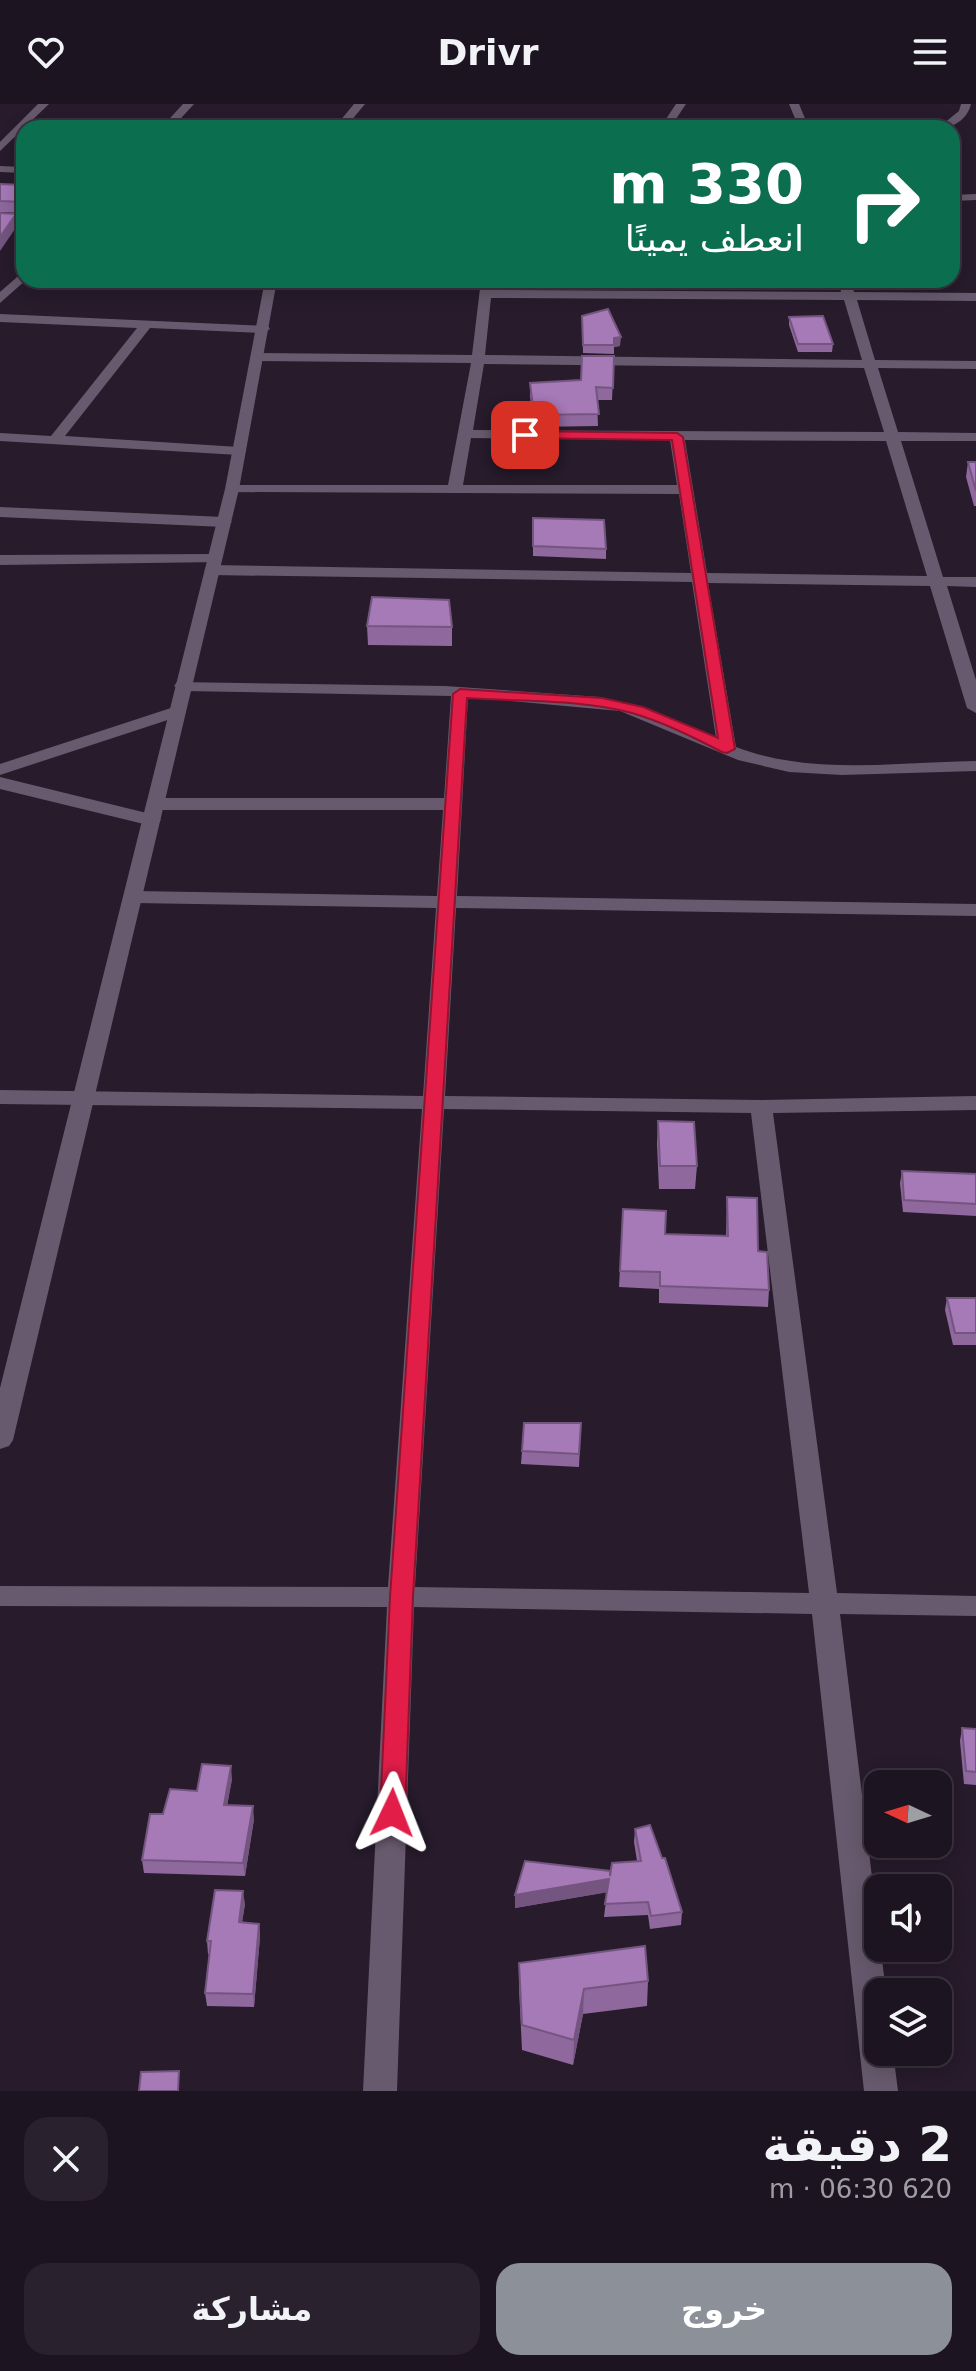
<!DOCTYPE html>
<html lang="ar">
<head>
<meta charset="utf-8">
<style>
	body { margin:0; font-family:"DejaVu Sans","Noto Sans Arabic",sans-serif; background:#2a212e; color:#f1f3f6; direction:rtl; height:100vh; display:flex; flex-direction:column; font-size:30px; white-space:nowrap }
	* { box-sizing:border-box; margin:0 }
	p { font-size:26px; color:#a09ea5 }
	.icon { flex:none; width:44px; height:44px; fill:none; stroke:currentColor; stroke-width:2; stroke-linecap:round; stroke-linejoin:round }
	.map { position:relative; height:1987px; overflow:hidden; direction:ltr }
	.side { display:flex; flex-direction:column; background:#1d1421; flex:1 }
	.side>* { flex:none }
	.guide { position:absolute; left:16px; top:16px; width:944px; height:168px; border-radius:24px; box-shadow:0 4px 20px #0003,0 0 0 2px #3b333f; direction:rtl; background:#0b6e4f; color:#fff; overflow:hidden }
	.needle { width:52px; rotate:274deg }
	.tools { position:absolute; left:864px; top:1666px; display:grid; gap:16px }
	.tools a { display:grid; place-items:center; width:88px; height:88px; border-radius:16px; background:#1d1421; box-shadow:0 4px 20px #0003,0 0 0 2px #3b333f; font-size:40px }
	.pin { position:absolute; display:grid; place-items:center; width:68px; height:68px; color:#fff; margin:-34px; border-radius:16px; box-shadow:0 4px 12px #0006 }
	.me { position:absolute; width:88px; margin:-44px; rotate:2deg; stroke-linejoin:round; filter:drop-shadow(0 0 6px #0008) }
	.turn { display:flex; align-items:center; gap:28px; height:168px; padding:0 24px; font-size:36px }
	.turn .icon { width:104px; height:104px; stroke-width:2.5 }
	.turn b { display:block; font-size:56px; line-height:68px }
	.round { display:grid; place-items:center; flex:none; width:84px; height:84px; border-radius:24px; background:#2a212e }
	.head { display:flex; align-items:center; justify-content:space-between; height:136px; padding:0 24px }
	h1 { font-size:48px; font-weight:700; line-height:60px }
	.button { display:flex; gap:16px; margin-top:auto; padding:16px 24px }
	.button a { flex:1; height:92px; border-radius:24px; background:#8c9099; color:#fff; font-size:32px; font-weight:700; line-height:92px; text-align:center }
	.button a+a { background:#2a212e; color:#f1f3f6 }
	header { display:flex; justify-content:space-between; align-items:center; height:104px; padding:0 24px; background:#1d1421; font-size:36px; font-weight:700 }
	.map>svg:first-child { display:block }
</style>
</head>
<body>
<header><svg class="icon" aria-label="menu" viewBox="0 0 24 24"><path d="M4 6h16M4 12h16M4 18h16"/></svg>Drivr<svg class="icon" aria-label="heart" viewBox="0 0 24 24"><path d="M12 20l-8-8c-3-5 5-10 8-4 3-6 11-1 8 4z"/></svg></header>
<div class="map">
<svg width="976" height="1987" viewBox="0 0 976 1987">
	<rect width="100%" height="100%" fill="#271b2c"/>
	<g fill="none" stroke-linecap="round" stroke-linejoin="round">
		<g fill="#685a6e" fill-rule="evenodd">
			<path d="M 38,0 L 49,0 L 0,47 L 0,38 Z"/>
			<path d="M 183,0 L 194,0 L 172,24 L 161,24 Z"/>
			<path d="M 354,0 L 365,0 L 350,18 L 397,21 L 402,24 L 334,24 Z"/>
			<path d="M 676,0 L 686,0 L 670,24 L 660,24 Z"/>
			<path d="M 789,0 L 799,0 L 809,24 L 799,24 Z"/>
			<path d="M 961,0 L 971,0 C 967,16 953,24 938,24 L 959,7 Z"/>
			<path d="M 976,90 L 976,96 L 952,97 L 952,91 Z"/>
			<path d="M 0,110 L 24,111 L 24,119 L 0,118 Z"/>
			<path d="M 24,167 L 26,176 L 0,199 L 0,188 Z"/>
			<path d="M 481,176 L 493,176 L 492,186 L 841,188 L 838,176 L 850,176 L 854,188 L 976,189 L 976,197 L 857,196 L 875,256 L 976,257 L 976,265 L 878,264 L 898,328 L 976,329 L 976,337 L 901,337 L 943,473 L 976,473 L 976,483 L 947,482 L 976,576 L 976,609 L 967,604 L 930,482 L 708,479 L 736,643 C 811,672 897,658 976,657 L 976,667 L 842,671 L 789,668 L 738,656 L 620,607 L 468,593 L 457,792 L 976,800 L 976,812 L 456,804 L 445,992 L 761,996 L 976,992 L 976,1006 L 773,1009 L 837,1489 L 976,1492 L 976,1512 L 840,1510 L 886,1888 L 878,1888 L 878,1948 L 893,1948 L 898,1987 L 864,1987 L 812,1510 L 414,1503 L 397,1987 L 363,1987 L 387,1503 L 0,1502 L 0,1482 L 388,1483 L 422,1005 L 0,1000 L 0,986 L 423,992 L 436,804 L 134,799 L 124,793 L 134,787 L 437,792 L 443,706 L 155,706 L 146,700 L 155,694 L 444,694 L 451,592 L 183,587 L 174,582 L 177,578 L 445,582 L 600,593 L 650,605 L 716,634 L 692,478 L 212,471 L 204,466 L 212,461 L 691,469 L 679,390 L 227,388 L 227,382 L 232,381 L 448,381 L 471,259 L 257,257 L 250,253 L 257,249 L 472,251 ZM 491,194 L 844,196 L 862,256 L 485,251 ZM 484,260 L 864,264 L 884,328 L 473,326 ZM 471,334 L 670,336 L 677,381 L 463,381 ZM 685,336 L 886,337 L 927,472 L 707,469 ZM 444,1005 L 751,1009 L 809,1489 L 415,1483 Z"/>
			<path d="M 0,210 L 268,222 L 270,225 L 263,229 L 150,224 L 65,332 L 239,343 L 246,347 L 239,351 L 0,337 L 0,329 L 51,332 L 137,224 L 0,218 Z"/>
			<path d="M 0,403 L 224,413 L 232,418 L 224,423 L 0,413 Z"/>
			<path d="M 214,450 L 222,455 L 220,458 L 0,461 L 0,451 Z"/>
			<path d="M 177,602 L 183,603 L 186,607 L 183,611 L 0,671 L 0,660 Z"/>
			<path d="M 0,673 L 159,712 L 161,716 L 152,722 L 0,685 Z"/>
		</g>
		<g fill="#685a6e" fill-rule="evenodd">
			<path d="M 0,62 L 24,63 L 24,69 L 0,68 Z"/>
			<path d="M 265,176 L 277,176 L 239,385 L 13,1336 L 9,1342 L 0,1345 L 0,1284 L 225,385 Z"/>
		</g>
	</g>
	<g fill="#8f689d">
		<path d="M 0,80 L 24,81 L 24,109 L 0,108 Z"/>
		<path d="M 582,212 L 620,242 L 614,243 L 614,250 L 583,249 Z"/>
		<path d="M 789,213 L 833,240 L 832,248 L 798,248 L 789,221 Z"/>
		<path d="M 614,252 L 612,296 L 597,296 L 598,322 L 533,323 L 530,292 L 530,279 L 581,276 Z"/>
		<path d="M 968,358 L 976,358 L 976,402 L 974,402 L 966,373 Z"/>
		<path d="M 533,414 L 606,445 L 606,455 L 533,452 Z"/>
		<path d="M 367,522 L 452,523 L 452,542 L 368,541 Z"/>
		<path d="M 658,1017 L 697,1062 L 695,1085 L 659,1085 L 657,1040 Z"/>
		<path d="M 902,1067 L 976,1070 L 976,1112 L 903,1108 L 900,1079 Z"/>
		<path d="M 727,1093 L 758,1147 L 769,1186 L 768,1203 L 659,1199 L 659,1185 L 619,1183 L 623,1105 L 665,1130 L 726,1132 Z"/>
		<path d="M 947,1194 L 976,1194 L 976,1241 L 953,1241 L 945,1206 Z"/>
		<path d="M 581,1319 L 579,1363 L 521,1360 L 522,1347 Z"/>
		<path d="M 962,1624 L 976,1625 L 976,1681 L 964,1680 L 960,1637 Z"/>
		<path d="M 232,1675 L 227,1701 L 254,1715 L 245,1772 L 144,1769 L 142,1756 L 163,1710 L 197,1687 Z"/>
		<path d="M 635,1725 L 682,1808 L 681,1821 L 650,1825 L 648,1811 L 604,1813 L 607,1788 L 515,1804 L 515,1791 L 610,1767 L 637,1757 L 634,1738 Z"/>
		<path d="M 245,1800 L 242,1818 L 259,1820 L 260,1833 L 254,1903 L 207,1902 L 205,1889 L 209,1850 L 208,1850 L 207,1837 Z"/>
		<path d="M 519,1859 L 648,1877 L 647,1902 L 583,1910 L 573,1961 L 522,1946 L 519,1884 Z"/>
	</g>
	<g fill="#745580">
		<path d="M 16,110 L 17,122 L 0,147 L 0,133 Z"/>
		<path d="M 621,233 L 620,242 L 614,243 L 614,234 Z"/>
		<path d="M 231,1662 L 232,1675 L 225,1714 L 224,1701 Z"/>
		<path d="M 253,1702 L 254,1715 L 245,1772 L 243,1759 Z"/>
		<path d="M 609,1775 L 609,1788 L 515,1804 L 515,1791 Z"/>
		<path d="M 243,1787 L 245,1800 L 240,1831 L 239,1818 Z"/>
		<path d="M 259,1820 L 260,1833 L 254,1903 L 253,1890 Z"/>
		<path d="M 584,1885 L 583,1910 L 573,1961 L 574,1936 Z"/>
	</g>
	<g fill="#a679b7" stroke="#745580" stroke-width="2">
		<path d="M 0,80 L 24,81 L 24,98 L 0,97 Z"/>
		<path d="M 0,109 L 16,110 L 0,133 Z"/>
		<path d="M 608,205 L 621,233 L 614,234 L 614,241 L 583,241 L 582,212 Z"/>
		<path d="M 823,212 L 833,240 L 798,240 L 789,213 Z"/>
		<path d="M 582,252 L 614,252 L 613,284 L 596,283 L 599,310 L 534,311 L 530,279 L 581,276 Z"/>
		<path d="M 968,358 L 976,358 L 976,387 Z"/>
		<path d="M 533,414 L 604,416 L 606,445 L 533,442 Z"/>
		<path d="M 372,493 L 449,496 L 452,523 L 367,522 Z"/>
		<path d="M 658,1017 L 694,1018 L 697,1062 L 660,1062 Z"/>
		<path d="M 902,1067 L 976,1070 L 976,1100 L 904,1096 Z"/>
		<path d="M 727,1093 L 757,1094 L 758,1147 L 767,1148 L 769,1186 L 660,1182 L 660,1168 L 620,1167 L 623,1105 L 666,1107 L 665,1130 L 728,1132 Z"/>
		<path d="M 947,1194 L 976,1194 L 976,1229 L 955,1229 Z"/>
		<path d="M 524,1319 L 581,1319 L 579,1350 L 522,1347 Z"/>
		<path d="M 962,1624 L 976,1625 L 976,1668 L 966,1667 Z"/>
		<path d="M 202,1660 L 231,1662 L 224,1701 L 253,1702 L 243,1759 L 142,1756 L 150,1710 L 163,1710 L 170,1685 L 197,1687 Z"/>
		<path d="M 650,1721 L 662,1754 L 665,1754 L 682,1808 L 651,1812 L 648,1798 L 605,1800 L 609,1775 L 515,1791 L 525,1757 L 610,1767 L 610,1772 L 612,1759 L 641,1757 L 635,1725 Z"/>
		<path d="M 215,1786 L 243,1787 L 239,1818 L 259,1820 L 253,1890 L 205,1889 L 211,1837 L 207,1837 Z"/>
		<path d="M 645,1842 L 648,1877 L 584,1885 L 574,1936 L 522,1921 L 519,1859 Z"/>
		<path d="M 179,1967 L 178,1987 L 139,1987 L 141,1968 Z"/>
	</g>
	<path fill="#e11d48" stroke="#92132f" stroke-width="2" d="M 525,327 L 677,329 L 683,333 L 735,645 L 727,649 L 722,648 C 693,633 663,618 632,609 C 580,595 521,598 467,594 L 413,1493 L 405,1709 L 401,1717 L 392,1720 L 383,1717 L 380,1709 L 390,1493 L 453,590 L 460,585 L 602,594 L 643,603 L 718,634 L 672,336 L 521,334 L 519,331 Z"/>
</svg>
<div class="tools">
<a><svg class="needle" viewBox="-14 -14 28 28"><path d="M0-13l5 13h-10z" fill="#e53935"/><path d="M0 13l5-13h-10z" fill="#a09ea5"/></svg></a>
<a><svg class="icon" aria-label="sound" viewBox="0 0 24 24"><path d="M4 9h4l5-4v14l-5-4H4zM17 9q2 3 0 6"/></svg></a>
<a><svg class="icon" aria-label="layers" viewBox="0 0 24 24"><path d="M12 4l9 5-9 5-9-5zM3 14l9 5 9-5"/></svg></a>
</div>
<div class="pin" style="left:525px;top:331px;background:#d93025"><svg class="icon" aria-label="arrive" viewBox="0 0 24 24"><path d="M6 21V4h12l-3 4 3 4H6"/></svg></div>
<svg class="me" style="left:392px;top:1709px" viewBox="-20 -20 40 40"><path d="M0-17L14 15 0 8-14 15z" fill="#e11d48" stroke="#fff" stroke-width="4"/></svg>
<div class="guide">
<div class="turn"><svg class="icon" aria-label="right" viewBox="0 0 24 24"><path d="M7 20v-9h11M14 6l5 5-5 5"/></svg><div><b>330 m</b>انعطف يمينًا</div></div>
</div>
</div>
<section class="side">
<div class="head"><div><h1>2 دقيقة</h1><p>620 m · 06:30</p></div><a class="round"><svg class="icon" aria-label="close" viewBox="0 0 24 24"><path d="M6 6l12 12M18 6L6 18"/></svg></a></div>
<div class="button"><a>خروج</a><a>مشاركة</a></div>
</section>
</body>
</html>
